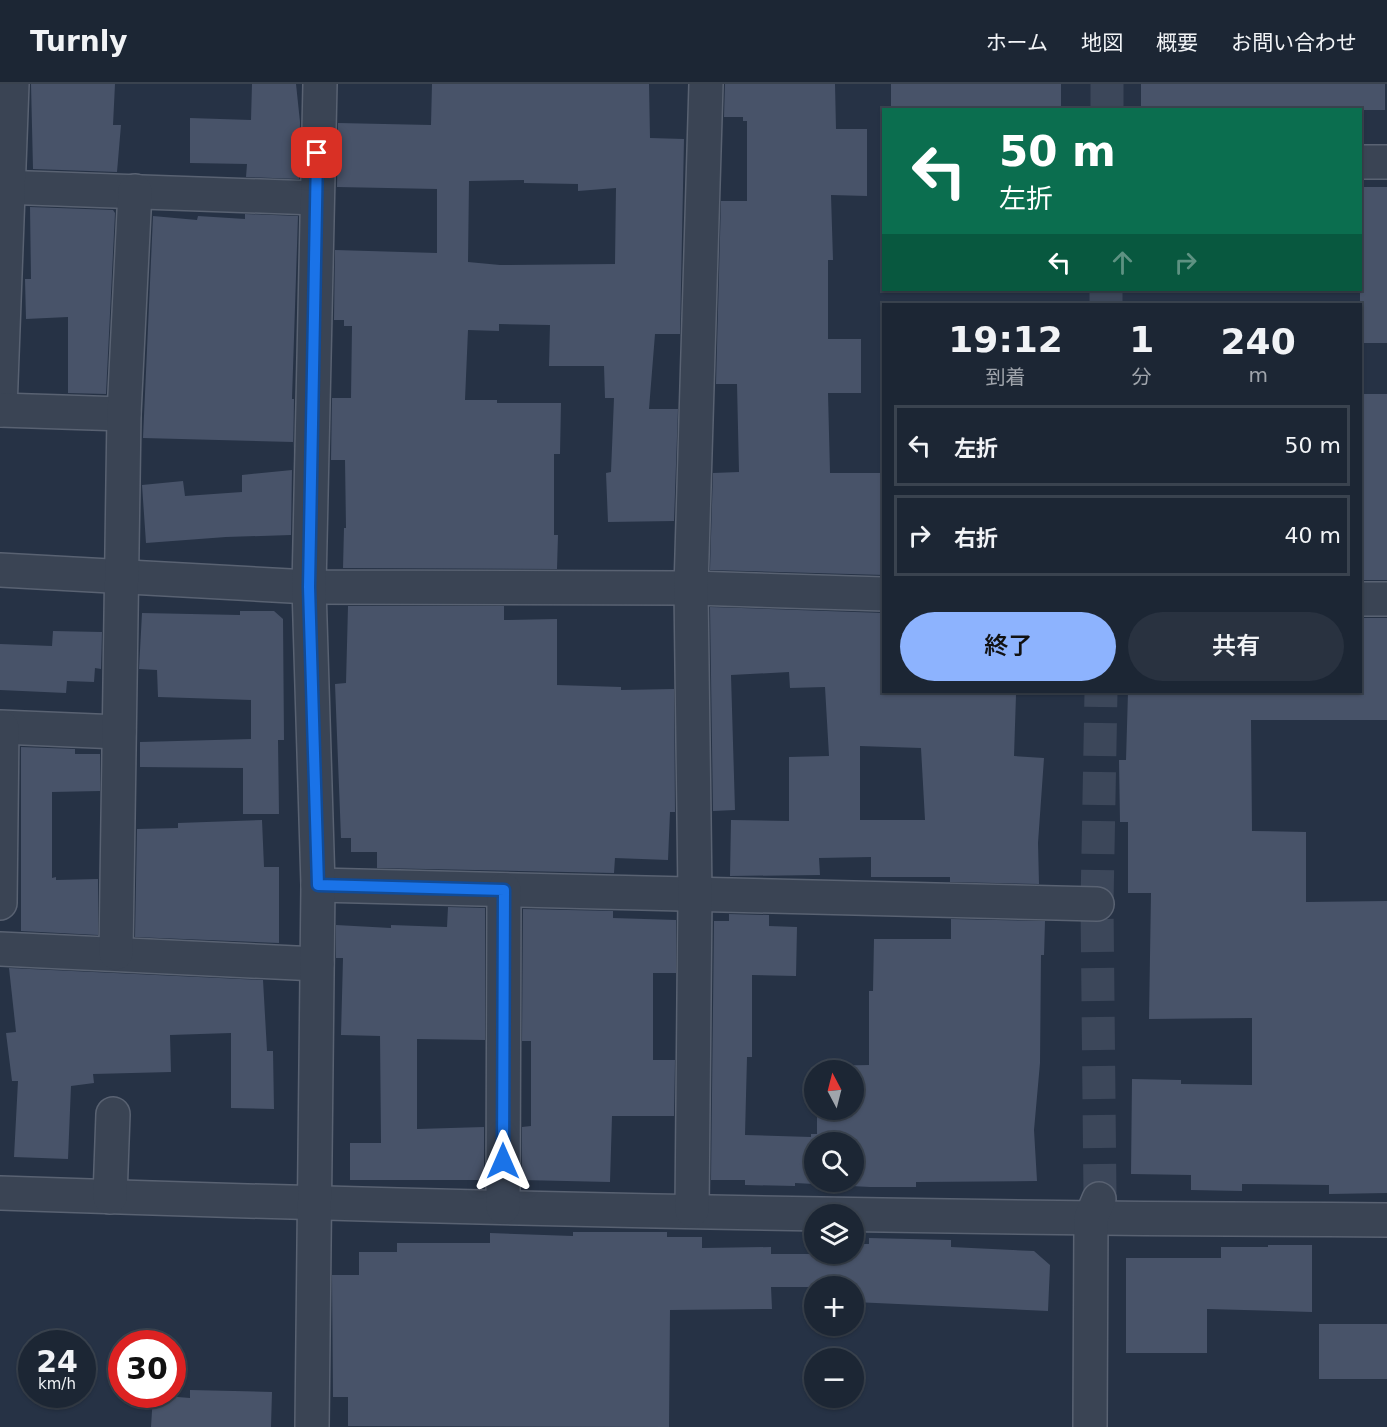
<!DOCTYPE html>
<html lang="ja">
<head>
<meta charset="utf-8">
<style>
	body { margin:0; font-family:"DejaVu Sans","Noto Sans JP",sans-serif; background:#293240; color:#f1f3f6; height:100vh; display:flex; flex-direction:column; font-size:22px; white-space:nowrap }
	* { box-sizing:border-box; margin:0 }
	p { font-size:20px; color:#a0a5ac }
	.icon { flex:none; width:33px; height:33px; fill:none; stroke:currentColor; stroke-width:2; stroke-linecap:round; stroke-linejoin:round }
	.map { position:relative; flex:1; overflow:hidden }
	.side { position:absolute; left:882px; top:219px; width:480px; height:390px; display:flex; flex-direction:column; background:#1c2634; border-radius:0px; box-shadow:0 2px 4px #0004,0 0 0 2px #3a434f }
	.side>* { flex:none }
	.guide { position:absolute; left:882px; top:24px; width:480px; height:183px; border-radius:0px; box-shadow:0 2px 4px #0004,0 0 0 2px #3a434f; background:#0b6e4f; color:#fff; overflow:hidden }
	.needle { width:39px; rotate:353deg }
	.buttons { position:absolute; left:804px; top:976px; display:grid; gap:12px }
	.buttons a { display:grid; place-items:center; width:60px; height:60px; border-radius:50%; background:#1c2634; box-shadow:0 2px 4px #0004,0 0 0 2px #3a434f; font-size:30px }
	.speed { position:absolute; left:18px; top:1246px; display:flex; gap:12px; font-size:30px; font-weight:700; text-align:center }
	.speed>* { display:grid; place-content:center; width:78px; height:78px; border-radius:50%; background:#1c2634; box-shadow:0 2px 4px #0004,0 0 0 2px #3a434f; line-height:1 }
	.speed small { font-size:15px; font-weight:400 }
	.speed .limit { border:9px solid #d22; background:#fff; color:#111 }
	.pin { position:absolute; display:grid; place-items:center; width:51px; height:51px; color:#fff; margin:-26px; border-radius:12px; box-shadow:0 3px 9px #0006 }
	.me { position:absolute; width:66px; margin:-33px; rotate:0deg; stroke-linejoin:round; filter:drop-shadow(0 0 4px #0008) }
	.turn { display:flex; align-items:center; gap:21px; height:126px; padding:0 18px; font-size:27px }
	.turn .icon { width:78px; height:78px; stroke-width:2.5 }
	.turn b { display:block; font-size:42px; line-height:51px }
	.lanes { display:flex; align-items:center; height:57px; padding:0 18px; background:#0003; justify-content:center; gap:30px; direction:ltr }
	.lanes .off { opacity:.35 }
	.eta { display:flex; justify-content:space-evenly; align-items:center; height:102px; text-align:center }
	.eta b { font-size:36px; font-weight:600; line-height:42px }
	.action { display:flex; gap:12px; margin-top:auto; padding:12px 18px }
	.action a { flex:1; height:69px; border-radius:36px; background:#8db3fe; color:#111; font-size:24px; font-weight:600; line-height:69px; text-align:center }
	.action a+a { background:#293240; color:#f1f3f6 }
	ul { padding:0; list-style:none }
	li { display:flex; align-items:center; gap:18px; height:81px; margin:0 12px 9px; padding:0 6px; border:3px solid #3a434f; border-radius:0px }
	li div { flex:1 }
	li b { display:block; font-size:22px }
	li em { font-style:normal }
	header { display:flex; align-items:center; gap:36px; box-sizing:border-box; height:84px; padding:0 30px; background:#1c2634; border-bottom:2px solid #3a434f }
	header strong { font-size:28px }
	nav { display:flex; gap:33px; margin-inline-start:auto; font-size:21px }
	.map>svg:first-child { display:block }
</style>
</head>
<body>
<header>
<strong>Turnly</strong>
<nav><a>ホーム</a><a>地図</a><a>概要</a><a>お問い合わせ</a></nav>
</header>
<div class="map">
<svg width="1387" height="1343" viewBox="0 0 1387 1343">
	<rect width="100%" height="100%" fill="#263245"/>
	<g fill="#485369" fill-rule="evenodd">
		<path d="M 31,0 L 115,0 L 113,41 L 121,41 L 117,88 L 33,85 Z"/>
		<path d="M 252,0 L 296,0 L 300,38 L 299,95 L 246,93 L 247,80 L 190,79 L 190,34 L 251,36 Z"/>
		<path d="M 432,0 L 649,0 L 650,54 L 684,55 L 680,250 L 655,250 L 649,325 L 678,325 L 674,437 L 608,438 L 606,389 L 611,388 L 614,314 L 605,314 L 604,282 L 549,282 L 550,241 L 499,240 L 499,247 L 468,246 L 465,316 L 497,316 L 497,319 L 561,319 L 560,370 L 554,370 L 554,451 L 558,451 L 557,485 L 343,484 L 344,444 L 346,444 L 345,376 L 331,376 L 332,314 L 351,314 L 352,242 L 344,242 L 344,236 L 334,236 L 335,166 L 437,169 L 437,105 L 337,103 L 338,39 L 431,41 ZM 524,96 L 524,99 L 578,100 L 578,107 L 616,104 L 615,180 L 500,181 L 468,178 L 469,97 Z"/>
		<path d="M 725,0 L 835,0 L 836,45 L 867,45 L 867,112 L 831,111 L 833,176 L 828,176 L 828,255 L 861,255 L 861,309 L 828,309 L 830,389 L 884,389 L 884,491 L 710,486 L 713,389 L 739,388 L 737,300 L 716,300 L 721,117 L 747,117 L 747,37 L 743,37 L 743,33 L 724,33 Z"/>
		<path d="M 891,0 L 1061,0 L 1061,25 L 891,26 Z"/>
		<rect x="1141" y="0" width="244" height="26"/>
		<rect x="1360" y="103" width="27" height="156"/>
		<path d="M 30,123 L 113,126 L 115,129 L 106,310 L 68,309 L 68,233 L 26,235 L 25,195 L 31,195 Z"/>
		<path d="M 245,130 L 298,132 L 292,315 L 294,315 L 293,373 L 293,358 L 143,354 L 153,132 L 197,136 L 198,132 L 245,135 Z"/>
		<rect x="1360" y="310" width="27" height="186"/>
		<path d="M 292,386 L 291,451 L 226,453 L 146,459 L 142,401 L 183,397 L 185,412 L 242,408 L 242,391 Z"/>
		<path d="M 348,522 L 504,522 L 504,536 L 557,535 L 557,601 L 621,603 L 621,606 L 674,605 L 675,728 L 670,728 L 668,776 L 615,774 L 614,789 L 377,784 L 377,768 L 351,768 L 351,754 L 341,754 L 335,600 L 346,599 Z"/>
		<path d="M 710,523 L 884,529 L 884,608 L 1016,611 L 1014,672 L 1044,674 L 1038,759 L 1039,800 L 950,798 L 950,793 L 871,793 L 871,773 L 819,774 L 820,791 L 730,792 L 731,736 L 789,737 L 789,673 L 829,672 L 825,603 L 790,604 L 789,588 L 731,591 L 735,726 L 713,727 ZM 860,662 L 921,664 L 925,736 L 860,736 Z"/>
		<path d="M 240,527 L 274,527 L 283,535 L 284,656 L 278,656 L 279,730 L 243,730 L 243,684 L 140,683 L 140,658 L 251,655 L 251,616 L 158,613 L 157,586 L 139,585 L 142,529 L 240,531 Z"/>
		<path d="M 1360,534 L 1387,534 L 1387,636 L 1251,636 L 1252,747 L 1306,748 L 1306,818 L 1387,817 L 1387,1109 L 1329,1110 L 1329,1101 L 1242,1100 L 1242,1107 L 1191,1106 L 1191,1091 L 1131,1090 L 1132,995 L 1181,996 L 1181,1000 L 1252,1001 L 1252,934 L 1149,935 L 1151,809 L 1128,809 L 1128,738 L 1120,738 L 1119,676 L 1126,676 L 1128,608 L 1360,608 Z"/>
		<path d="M 53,547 L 102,548 L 101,585 L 95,584 L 94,598 L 67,597 L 66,609 L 0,606 L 0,560 L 52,562 Z"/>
		<path d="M 21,663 L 75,665 L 75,670 L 100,670 L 100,707 L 52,708 L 52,794 L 56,793 L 56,796 L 98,795 L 98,851 L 21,847 Z"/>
		<path d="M 262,736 L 264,783 L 279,783 L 279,859 L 135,853 L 137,745 L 178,744 L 178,739 Z"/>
		<path d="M 448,823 L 485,824 L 485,956 L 417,955 L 417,1045 L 484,1043 L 484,1096 L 350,1096 L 350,1059 L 381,1059 L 380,952 L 341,951 L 343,874 L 336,874 L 336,841 L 391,844 L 391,841 L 447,843 Z"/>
		<path d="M 523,825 L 613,827 L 613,834 L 676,836 L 676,889 L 653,889 L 653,976 L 675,976 L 674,1032 L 612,1032 L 610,1098 L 522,1096 L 522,1043 L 531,1042 L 531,957 L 522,957 Z"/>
		<path d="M 729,830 L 769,831 L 769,842 L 797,843 L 796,892 L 752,891 L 752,973 L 747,973 L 745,1051 L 811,1053 L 811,1050 L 817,1050 L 817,1026 L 854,1026 L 854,987 L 819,987 L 819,982 L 869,981 L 869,907 L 873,907 L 874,855 L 951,855 L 951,835 L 1045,837 L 1044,871 L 1041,871 L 1040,979 L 1034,1046 L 1037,1097 L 916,1098 L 916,1103 L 870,1103 L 795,1099 L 795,1102 L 745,1101 L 745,1096 L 711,1096 L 714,837 L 729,837 ZM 814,1059 L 854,1059 L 854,1098 L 814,1098 Z"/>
		<path d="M 9,884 L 263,896 L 267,967 L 273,967 L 274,1025 L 231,1024 L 231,949 L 170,951 L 171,988 L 93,990 L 94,999 L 71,1002 L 68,1075 L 14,1073 L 18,997 L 12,997 L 6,949 L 16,948 Z"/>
		<path d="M 573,1148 L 667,1148 L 667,1153 L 702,1153 L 702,1164 L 771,1163 L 771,1170 L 854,1170 L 854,1160 L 869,1160 L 869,1154 L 951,1156 L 951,1163 L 1034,1167 L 1050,1181 L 1048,1227 L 854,1218 L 854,1203 L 771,1203 L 772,1225 L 670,1226 L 669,1343 L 348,1342 L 348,1313 L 333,1313 L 332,1191 L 359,1191 L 359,1168 L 397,1168 L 397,1159 L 490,1159 L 490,1149 L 573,1152 Z"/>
		<path d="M 1268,1161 L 1312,1161 L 1312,1228 L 1207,1225 L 1207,1269 L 1126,1269 L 1126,1174 L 1221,1174 L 1221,1163 L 1268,1163 Z"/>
		<rect x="1319" y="1240" width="68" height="55"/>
		<path d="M 190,1306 L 272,1308 L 271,1343 L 151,1343 L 153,1311 L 190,1314 Z"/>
	</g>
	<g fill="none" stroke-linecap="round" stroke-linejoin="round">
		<g stroke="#3c475a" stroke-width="33" stroke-dasharray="33 16" stroke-linecap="butt">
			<path d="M 1107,0 L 1107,26"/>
			<path d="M 1106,220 L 1106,206"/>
			<path d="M 1100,1113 L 1097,820 L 1101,608"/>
		</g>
		<g stroke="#596272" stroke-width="36">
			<g id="minor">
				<path d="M 1360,78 L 1387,78"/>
				<path d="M 0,103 L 316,114"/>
				<path d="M 0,326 L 12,0"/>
				<path d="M 0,326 L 124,330"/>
				<path d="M 0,486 L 309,503 L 691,504 L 884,510"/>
				<path d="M 1360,515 L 1387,515"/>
				<path d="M 0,643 L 119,648"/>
				<path d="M 318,801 L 1097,820"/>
				<path d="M 0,819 L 2,644"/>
				<path d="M 0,865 L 317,880"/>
				<path d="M 116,869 L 124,330 L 135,107"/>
				<path d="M 0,1109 C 462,1125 925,1134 1387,1136"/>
				<path d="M 110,1113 L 113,1030"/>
				<path d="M 503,1123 L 504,806"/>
				<path d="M 692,1126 L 695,811 L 691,504 L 706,0"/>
				<path d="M 312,1343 L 318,801 L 309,503 L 320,0"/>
				<path d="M 1090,1343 L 1091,1134 L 1099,1115"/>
			</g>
		</g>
		<use href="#minor" stroke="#3a4454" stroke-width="33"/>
	</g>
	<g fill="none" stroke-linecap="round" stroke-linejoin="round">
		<g stroke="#114b97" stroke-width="15">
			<path id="route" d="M 317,69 L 309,503 L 318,801 L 504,806 L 503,1077"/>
		</g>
		<use href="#route" stroke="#1a73e8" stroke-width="10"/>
	</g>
</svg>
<div class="buttons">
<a><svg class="needle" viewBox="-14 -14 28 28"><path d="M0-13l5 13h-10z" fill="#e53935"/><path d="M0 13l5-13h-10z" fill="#a0a5ac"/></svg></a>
<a><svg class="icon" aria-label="search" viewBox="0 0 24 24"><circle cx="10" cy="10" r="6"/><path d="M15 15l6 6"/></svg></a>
<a><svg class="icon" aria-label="layers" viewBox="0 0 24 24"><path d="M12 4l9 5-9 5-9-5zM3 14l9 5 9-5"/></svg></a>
<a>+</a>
<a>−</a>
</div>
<div class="speed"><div>24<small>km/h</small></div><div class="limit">30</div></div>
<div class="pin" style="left:317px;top:69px;background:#d93025"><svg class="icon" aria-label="arrive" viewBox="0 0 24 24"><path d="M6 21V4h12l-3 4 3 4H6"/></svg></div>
<svg class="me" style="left:503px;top:1077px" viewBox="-20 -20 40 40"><path d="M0-17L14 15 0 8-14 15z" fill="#1a73e8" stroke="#fff" stroke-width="4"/></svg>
<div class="guide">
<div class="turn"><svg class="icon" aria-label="left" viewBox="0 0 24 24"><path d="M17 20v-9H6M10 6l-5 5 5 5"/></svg><div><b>50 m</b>左折</div></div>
<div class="lanes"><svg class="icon" aria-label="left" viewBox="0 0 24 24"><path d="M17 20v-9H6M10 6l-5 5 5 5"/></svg><svg class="icon off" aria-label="ahead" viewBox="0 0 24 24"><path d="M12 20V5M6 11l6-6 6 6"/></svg><svg class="icon off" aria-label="right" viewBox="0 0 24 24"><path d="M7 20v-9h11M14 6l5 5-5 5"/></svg></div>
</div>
<section class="side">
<div class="eta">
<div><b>19:12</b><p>到着</p></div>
<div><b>1</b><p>分</p></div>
<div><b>240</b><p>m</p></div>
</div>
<ul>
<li><svg class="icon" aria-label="left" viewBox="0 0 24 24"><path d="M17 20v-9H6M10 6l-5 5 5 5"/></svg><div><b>左折</b></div><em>50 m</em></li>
<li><svg class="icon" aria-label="right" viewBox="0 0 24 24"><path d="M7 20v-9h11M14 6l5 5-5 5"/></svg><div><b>右折</b></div><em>40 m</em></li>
</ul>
<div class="action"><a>終了</a><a>共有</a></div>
</section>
</div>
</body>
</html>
